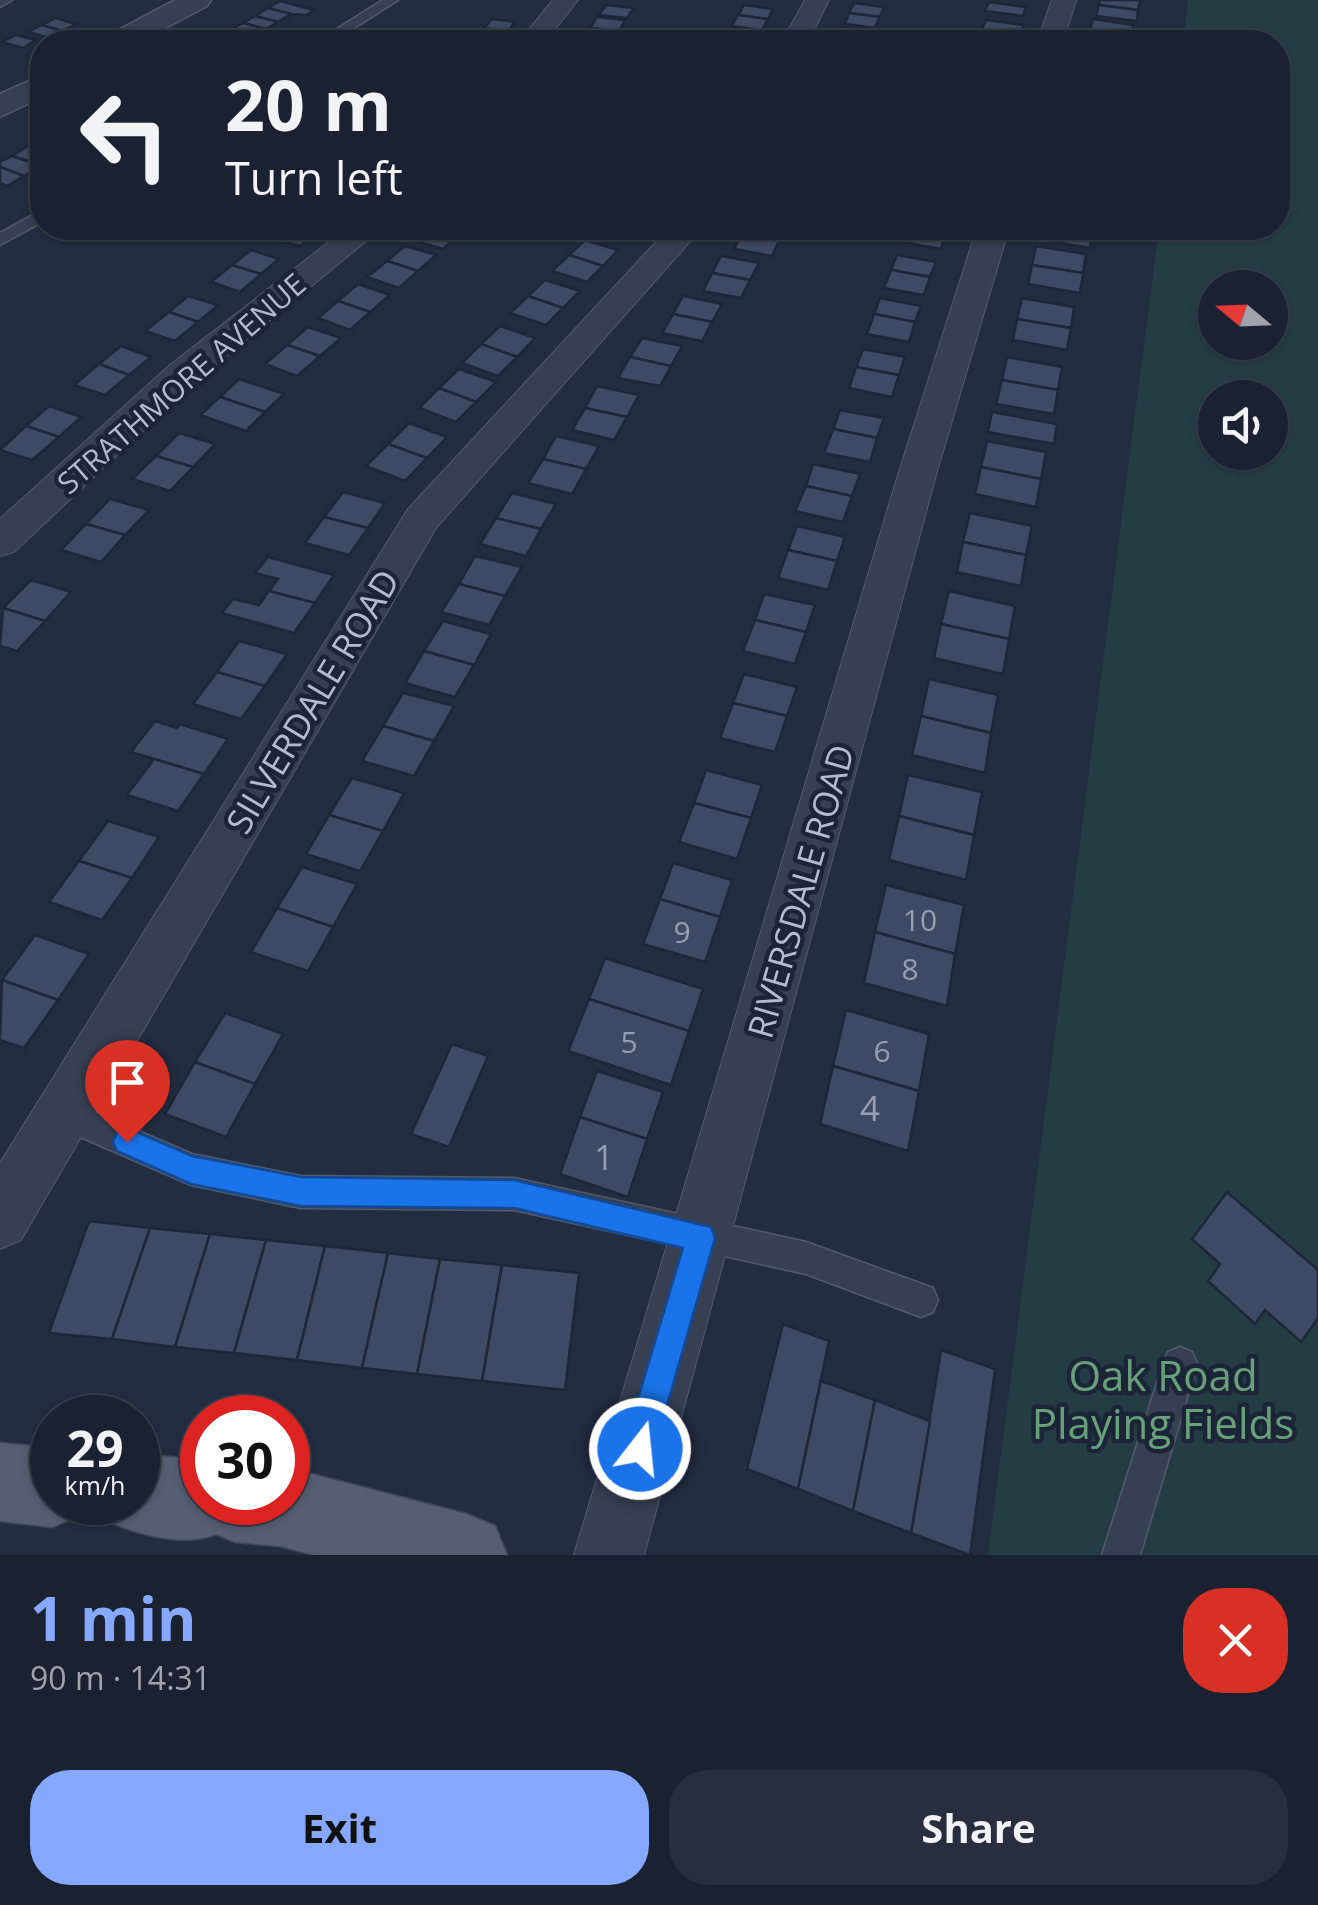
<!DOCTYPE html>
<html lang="en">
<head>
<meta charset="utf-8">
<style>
	body { margin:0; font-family:"Open Sans",sans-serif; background:#272f3e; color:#f1f3f6; height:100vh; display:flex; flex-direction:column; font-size:38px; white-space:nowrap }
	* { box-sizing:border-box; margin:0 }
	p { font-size:32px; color:#9fa4ac }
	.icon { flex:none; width:55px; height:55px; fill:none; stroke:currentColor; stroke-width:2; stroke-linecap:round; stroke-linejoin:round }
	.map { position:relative; height:1555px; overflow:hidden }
	.side { display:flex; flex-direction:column; background:#1a2232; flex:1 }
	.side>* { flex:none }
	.hud { position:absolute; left:30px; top:30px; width:1260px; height:210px; border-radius:40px; box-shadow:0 2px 8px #0004,0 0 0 2px #383f4d; background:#1a2232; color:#f1f3f6; overflow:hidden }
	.needle { width:65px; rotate:289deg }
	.tools { position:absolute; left:1198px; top:270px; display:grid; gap:20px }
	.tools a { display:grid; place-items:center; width:90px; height:90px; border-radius:50%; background:#1a2232; box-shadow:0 2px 8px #0004,0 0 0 2px #383f4d; font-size:50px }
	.speed { position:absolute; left:30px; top:1395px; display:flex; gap:20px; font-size:50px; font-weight:700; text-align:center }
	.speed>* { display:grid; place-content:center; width:130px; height:130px; border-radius:50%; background:#1a2232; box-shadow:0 2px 8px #0004,0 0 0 2px #383f4d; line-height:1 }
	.speed small { font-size:25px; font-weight:400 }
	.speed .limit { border:15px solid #d22; background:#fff; color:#111 }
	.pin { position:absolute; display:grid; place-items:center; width:85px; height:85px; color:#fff; margin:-102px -42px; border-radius:50% 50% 50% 0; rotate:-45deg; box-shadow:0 0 10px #0007 }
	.pin .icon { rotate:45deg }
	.me { position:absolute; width:110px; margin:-55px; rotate:16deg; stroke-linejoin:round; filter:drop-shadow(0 0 8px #0008) }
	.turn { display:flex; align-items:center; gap:35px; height:210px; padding:0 30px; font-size:45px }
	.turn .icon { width:130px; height:130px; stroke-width:2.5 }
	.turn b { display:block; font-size:70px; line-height:85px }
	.round { display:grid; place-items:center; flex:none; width:105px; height:105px; border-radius:40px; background:#272f3e }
	.headline { display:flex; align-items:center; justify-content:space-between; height:170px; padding:0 30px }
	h1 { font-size:60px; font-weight:700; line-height:75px; color:#86a9ff }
	.primary-button { display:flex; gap:20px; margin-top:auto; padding:20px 30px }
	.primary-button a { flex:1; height:115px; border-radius:40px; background:#86a9ff; color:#111; font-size:40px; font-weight:700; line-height:115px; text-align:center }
	.primary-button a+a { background:#272f3e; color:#f1f3f6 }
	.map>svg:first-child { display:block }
</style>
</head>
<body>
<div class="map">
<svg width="1318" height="1555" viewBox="0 0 1318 1555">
	<rect width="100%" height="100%" fill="#222d42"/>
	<path fill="#243d43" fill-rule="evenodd" d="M 1188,0 L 1318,0 L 1318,1555 L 988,1555 L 1159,228 L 1278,228 L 1278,42 L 1183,42 ZM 1215,288 L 1270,288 L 1270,342 L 1215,342 ZM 1215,398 L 1270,398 L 1270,452 L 1215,452 Z"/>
	<g fill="#3e4963" stroke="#1e2639" stroke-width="2.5">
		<path d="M 1100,0 L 1140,0 L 1138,10 L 1099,5 Z"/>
		<path d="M 280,1 L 314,10 L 306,15 L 291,14 L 268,8 Z"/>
		<path d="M 989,2 L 1026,7 L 1023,16 L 985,11 Z"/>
		<path d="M 854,3 L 884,7 L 880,17 L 849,13 Z"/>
		<path d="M 606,5 L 634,8 L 627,18 L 599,15 Z"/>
		<path d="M 744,5 L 773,9 L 768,19 L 738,15 Z"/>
		<path d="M 1099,5 L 1138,10 L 1137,21 L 1096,16 Z"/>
		<path d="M 268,8 L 291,14 L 278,22 L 255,16 Z"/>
		<path d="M 849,13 L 880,17 L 875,28 L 845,24 Z"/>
		<path d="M 738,15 L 768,19 L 762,30 L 732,26 Z"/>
		<path d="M 255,16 L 278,22 L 266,29 L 243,23 Z"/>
		<path d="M 597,17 L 625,20 L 619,31 L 590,28 Z"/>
		<path d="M 56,18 L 76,24 L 62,31 L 42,25 Z"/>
		<path d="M 492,19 L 515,22 L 508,31 L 484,28 Z"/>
		<path d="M 1093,19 L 1133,25 L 1131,36 L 1090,31 Z"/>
		<path d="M 986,20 L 1023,25 L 1020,34 L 982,29 Z"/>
		<path d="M 243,23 L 266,29 L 253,37 L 230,30 Z"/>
		<path d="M 42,25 L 62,31 L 49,38 L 28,32 Z"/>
		<path d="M 590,28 L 619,31 L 612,42 L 582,39 Z"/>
		<path d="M 729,28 L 759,32 L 754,42 L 723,39 Z"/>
		<path d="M 842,28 L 881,33 L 878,42 L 838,38 Z"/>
		<path d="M 982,29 L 1020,34 L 1018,42 L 978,39 Z"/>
		<path d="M 230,30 L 253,37 L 244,42 L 217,38 Z"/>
		<path d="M 1090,31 L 1131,36 L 1130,42 L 1088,42 Z"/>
		<path d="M 16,35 L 36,40 L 23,48 L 2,42 Z"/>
		<path d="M 28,146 L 42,151 L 42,165 L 12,156 Z"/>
		<path d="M 12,156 L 41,166 L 24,176 L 0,167 L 0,162 Z"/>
		<path d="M 0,167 L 24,176 L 7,186 L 0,183 Z"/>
		<path d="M 284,228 L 309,228 L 319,230 L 300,246 L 271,238 Z"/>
		<path d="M 426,228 L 439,228 L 460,234 L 443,249 L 412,240 Z"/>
		<path d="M 595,228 L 638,228 L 626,240 L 593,230 Z"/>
		<path d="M 746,228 L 786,228 L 780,239 L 743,232 Z"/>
		<path d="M 908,228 L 946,232 L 941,249 L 902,242 Z"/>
		<path d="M 1042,228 L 1093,230 L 1090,248 L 1040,240 Z"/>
		<path d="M 743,232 L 780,239 L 772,256 L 734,249 Z"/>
		<path d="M 585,240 L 618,250 L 603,266 L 569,255 Z"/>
		<path d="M 405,246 L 436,255 L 418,271 L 387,261 Z"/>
		<path d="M 1036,246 L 1086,254 L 1083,273 L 1032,265 Z"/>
		<path d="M 251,250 L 279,259 L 261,274 L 232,265 Z"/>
		<path d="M 569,255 L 603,266 L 587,282 L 552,271 Z"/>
		<path d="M 897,255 L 936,262 L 930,277 L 891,270 Z"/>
		<path d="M 721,256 L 759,263 L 750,280 L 712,273 Z"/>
		<path d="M 387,261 L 418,271 L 399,288 L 367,277 Z"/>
		<path d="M 232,265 L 261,274 L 240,292 L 211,282 Z"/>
		<path d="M 1032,265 L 1083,273 L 1080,293 L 1028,284 Z"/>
		<path d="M 891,270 L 930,277 L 924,295 L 884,288 Z"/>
		<path d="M 712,273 L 750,280 L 741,298 L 703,291 Z"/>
		<path d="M 545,280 L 580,291 L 563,308 L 528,296 Z"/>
		<path d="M 358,284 L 390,295 L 370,312 L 338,301 Z"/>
		<path d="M 188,296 L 218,305 L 198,322 L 169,312 Z"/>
		<path d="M 528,296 L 563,308 L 546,325 L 510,313 Z"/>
		<path d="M 683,296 L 722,304 L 712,322 L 673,314 Z"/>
		<path d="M 880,298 L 921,306 L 915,322 L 874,314 Z"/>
		<path d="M 1022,298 L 1074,307 L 1071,328 L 1017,319 Z"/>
		<path d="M 338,301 L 370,312 L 350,330 L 318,318 Z"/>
		<path d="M 169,312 L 198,322 L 175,341 L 145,331 Z"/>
		<path d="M 673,314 L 712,322 L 702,341 L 662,333 Z"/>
		<path d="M 874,314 L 915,322 L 909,342 L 867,334 Z"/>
		<path d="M 1017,319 L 1071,328 L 1067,350 L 1013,340 Z"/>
		<path d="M 500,326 L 535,338 L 517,357 L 481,344 Z"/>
		<path d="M 308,327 L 341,338 L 320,356 L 287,345 Z"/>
		<path d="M 642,338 L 682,346 L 671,366 L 630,357 Z"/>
		<path d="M 481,344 L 517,357 L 498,376 L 462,363 Z"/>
		<path d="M 287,345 L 320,356 L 297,376 L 265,364 Z"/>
		<path d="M 121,346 L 151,357 L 129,375 L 99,364 Z"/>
		<path d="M 863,349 L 905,357 L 899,375 L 856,367 Z"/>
		<path d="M 630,357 L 671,366 L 660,386 L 618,378 Z"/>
		<path d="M 1007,357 L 1062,367 L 1058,390 L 1002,380 Z"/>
		<path d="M 99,364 L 129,375 L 105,395 L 74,385 Z"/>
		<path d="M 856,367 L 899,375 L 892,397 L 849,388 Z"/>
		<path d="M 459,369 L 496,382 L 476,402 L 439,388 Z"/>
		<path d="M 239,379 L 284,394 L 265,412 L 220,397 Z"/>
		<path d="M 1002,380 L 1058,390 L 1054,414 L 996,404 Z"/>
		<path d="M 597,386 L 639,395 L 627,417 L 585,408 Z"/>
		<path d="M 439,388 L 476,402 L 456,422 L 419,408 Z"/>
		<path d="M 220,397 L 265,412 L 246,431 L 200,415 Z"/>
		<path d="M 49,406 L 81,417 L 59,437 L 26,426 Z"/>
		<path d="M 585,408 L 627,417 L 614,440 L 572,430 Z"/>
		<path d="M 840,410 L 884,418 L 877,438 L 833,429 Z"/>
		<path d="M 992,412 L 1057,424 L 1054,444 L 988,432 Z"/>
		<path d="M 409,423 L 447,437 L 427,458 L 388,444 Z"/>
		<path d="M 26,426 L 59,437 L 32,460 L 0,450 Z"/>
		<path d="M 833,429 L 877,438 L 870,462 L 824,453 Z"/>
		<path d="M 179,433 L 215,444 L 193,467 L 156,456 Z"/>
		<path d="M 556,436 L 599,446 L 586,469 L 543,459 Z"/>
		<path d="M 987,441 L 1046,452 L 1041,479 L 981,467 Z"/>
		<path d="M 388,444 L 427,458 L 405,481 L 366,466 Z"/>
		<path d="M 156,456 L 193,467 L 170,491 L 132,479 Z"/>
		<path d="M 543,459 L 586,469 L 572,494 L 528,483 Z"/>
		<path d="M 813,464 L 860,474 L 852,496 L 806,486 Z"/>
		<path d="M 981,467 L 1041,479 L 1036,507 L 975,494 Z"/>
		<path d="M 806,486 L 852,496 L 843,522 L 795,511 Z"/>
		<path d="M 343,492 L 385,503 L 368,528 L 324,517 Z"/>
		<path d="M 512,493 L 556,504 L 541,529 L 496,518 Z"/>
		<path d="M 110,499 L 149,510 L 125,535 L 86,524 Z"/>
		<path d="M 970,513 L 1032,526 L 1026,555 L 963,542 Z"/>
		<path d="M 324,517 L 368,528 L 349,555 L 305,543 Z"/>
		<path d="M 496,518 L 541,529 L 526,556 L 480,544 Z"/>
		<path d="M 86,524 L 125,535 L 101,562 L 61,550 Z"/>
		<path d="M 797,526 L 845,537 L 837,561 L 788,550 Z"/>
		<path d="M 963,542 L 1026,555 L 1021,586 L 957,572 Z"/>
		<path d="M 788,550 L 837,561 L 828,590 L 778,578 Z"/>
		<path d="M 475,556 L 522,567 L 505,596 L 459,584 Z"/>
		<path d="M 268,557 L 334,575 L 315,603 L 269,591 L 278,579 L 255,573 Z"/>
		<path d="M 31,580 L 71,592 L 45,621 L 3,608 Z"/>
		<path d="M 459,584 L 505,596 L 489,625 L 441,612 Z"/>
		<path d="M 269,591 L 315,603 L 294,633 L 222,613 L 233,599 L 259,605 Z"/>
		<path d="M 949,591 L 1015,606 L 1009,639 L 941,624 Z"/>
		<path d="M 764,594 L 815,605 L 806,632 L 755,620 Z"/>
		<path d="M 3,608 L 45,621 L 17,651 L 0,646 Z"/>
		<path d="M 755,620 L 806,632 L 795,664 L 743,651 Z"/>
		<path d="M 443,621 L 491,634 L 474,665 L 424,651 Z"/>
		<path d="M 941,624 L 1009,639 L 1003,674 L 934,658 Z"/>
		<path d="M 239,641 L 287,654 L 265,686 L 217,672 Z"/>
		<path d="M 424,651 L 474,665 L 455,697 L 405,683 Z"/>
		<path d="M 217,672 L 265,686 L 241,719 L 193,704 Z"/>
		<path d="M 744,674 L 797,687 L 787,716 L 733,703 Z"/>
		<path d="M 929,679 L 998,695 L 991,733 L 921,716 Z"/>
		<path d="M 403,693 L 454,706 L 434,741 L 383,726 Z"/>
		<path d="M 733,703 L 787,716 L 775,752 L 720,738 Z"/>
		<path d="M 921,716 L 991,733 L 985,773 L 912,755 Z"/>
		<path d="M 155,721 L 177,728 L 180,724 L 228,739 L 204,774 L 131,752 Z"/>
		<path d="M 383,726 L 434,741 L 414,776 L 362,761 Z"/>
		<path d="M 154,759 L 204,774 L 178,811 L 127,795 Z"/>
		<path d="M 706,770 L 762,785 L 751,818 L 694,803 Z"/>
		<path d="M 908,775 L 982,792 L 974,835 L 899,816 Z"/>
		<path d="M 352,778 L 404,793 L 383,831 L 329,815 Z"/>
		<path d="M 694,803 L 751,818 L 737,859 L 679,842 Z"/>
		<path d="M 329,815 L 383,831 L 360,871 L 306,854 Z"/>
		<path d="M 899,816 L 974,835 L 966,880 L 889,860 Z"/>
		<path d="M 108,821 L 159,837 L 132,878 L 79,861 Z"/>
		<path d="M 79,861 L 132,878 L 102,920 L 49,902 Z"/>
		<path d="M 673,863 L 732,880 L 720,917 L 660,899 Z"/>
		<path d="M 302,867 L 357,884 L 333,927 L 277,908 Z"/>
		<path d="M 886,885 L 964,905 L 955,954 L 875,932 Z"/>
		<path d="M 660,899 L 720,917 L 705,962 L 643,944 Z"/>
		<path d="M 277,908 L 333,927 L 308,971 L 251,952 Z"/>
		<path d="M 875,932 L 955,954 L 947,1006 L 864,983 Z"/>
		<path d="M 35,935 L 89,954 L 58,1000 L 2,980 Z"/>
		<path d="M 605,958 L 703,989 L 689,1031 L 589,999 Z"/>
		<path d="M 2,980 L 58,1000 L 24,1048 L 0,1040 Z"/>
		<path d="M 589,999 L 689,1031 L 671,1085 L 568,1051 Z"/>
		<path d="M 846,1010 L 929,1034 L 919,1091 L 833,1066 Z"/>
		<path d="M 225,1013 L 283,1034 L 255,1084 L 195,1062 Z"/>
		<path d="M 452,1044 L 488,1056 L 449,1147 L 411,1134 Z"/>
		<path d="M 195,1062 L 255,1084 L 226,1137 L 165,1114 Z"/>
		<path d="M 833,1066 L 919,1091 L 908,1151 L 820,1124 Z"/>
		<path d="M 597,1071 L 663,1092 L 647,1139 L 580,1117 Z"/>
		<path d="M 580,1117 L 647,1139 L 628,1197 L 560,1174 Z"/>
		<path d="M 1227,1192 L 1318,1270 L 1318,1318 L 1301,1342 L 1265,1310 L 1255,1324 L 1208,1281 L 1220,1264 L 1192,1239 Z"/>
		<path d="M 89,1221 L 150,1228 L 112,1339 L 49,1333 Z"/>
		<path d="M 150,1228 L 210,1234 L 175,1347 L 112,1339 Z"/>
		<path d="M 210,1234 L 266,1240 L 234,1353 L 175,1347 Z"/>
		<path d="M 266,1240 L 325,1246 L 297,1360 L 234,1353 Z"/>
		<path d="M 325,1246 L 388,1253 L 362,1368 L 297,1360 Z"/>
		<path d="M 388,1253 L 440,1259 L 417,1374 L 362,1368 Z"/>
		<path d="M 440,1259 L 502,1265 L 482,1381 L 417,1374 Z"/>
		<path d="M 502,1265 L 579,1273 L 565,1390 L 482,1381 Z"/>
		<path d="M 783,1324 L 829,1341 L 798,1489 L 747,1469 Z"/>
		<path d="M 941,1350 L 995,1369 L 970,1555 L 911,1533 Z"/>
		<path d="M 821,1381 L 875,1400 L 853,1511 L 798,1489 Z"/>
		<path d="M 875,1400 L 930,1421 L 911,1533 L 853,1511 Z"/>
	</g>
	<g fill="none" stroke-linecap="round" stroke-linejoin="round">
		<g stroke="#525a6c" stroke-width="3">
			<g id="service">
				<path d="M 0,0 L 12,0 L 0,7 Z"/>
				<path d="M 383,0 L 398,0 L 332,42 L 316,42 Z"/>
				<path d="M 42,210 L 42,222 L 0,245 L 0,233 Z"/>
				<path d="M 64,1099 L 192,1154 L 301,1176 L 514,1178 L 806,1242 L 933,1288 L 938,1300 L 933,1312 L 921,1317 L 806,1274 L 514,1210 L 301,1208 L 191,1185 L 53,1125 L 49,1114 L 53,1103 Z"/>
				<path d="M 1180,1347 L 1192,1352 L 1197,1364 L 1140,1555 L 1102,1555 L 1163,1364 L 1168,1352 Z"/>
			</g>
		</g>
		<g stroke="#525a6c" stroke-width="2">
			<g id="minor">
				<path d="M 553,0 L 578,0 L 545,42 L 519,42 Z"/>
				<path d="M 805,0 L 829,0 L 808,42 L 782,42 Z"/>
				<path d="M 1052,0 L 1076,0 L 1063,42 L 1037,42 Z"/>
				<path d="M 347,228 L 382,228 L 196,381 L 14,552 L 0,556 L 0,519 L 170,365 Z"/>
				<path d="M 669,228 L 702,228 L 436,528 L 21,1240 L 0,1249 L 0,1163 L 408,509 Z"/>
				<path d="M 977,228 L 1009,228 L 936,475 L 644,1555 L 574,1555 L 898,475 Z"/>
			</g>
		</g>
		<g stroke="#525a6c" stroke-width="3">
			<g id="tertiary">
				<path d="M 175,0 L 211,0 L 207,6 L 139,42 L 103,42 L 107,36 Z"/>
				<path d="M 42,75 L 42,97 L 0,117 L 0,94 Z"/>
			</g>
		</g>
		<g stroke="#41485b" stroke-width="3">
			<g id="primary">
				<path d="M 0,1443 L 52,1448 L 52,1502 L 85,1502 L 80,1515 L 52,1527 L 0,1521 Z"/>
				<path d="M 138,1454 L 202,1460 L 202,1502 L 288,1502 L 288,1468 L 466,1514 L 495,1526 L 507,1555 L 314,1555 L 280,1546 L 235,1542 L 216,1534 C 184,1547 140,1535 110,1522 L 102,1502 L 138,1502 Z"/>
			</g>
		</g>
		<use href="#service" fill="#374052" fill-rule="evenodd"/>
		<use href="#minor" fill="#374052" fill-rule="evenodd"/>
		<use href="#tertiary" fill="#374052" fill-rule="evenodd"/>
		<use href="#primary" fill="#555e72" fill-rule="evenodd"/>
	</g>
	<path fill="#1a73e8" stroke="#114b97" stroke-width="2.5" d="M 127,1128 L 192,1156 L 301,1177 L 514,1180 L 711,1227 L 715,1238 L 651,1461 L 640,1465 L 628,1461 L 623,1449 L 683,1248 L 514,1208 L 301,1206 L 191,1184 L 117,1151 L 113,1142 L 117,1132 Z"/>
	<g text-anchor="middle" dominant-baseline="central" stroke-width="9" stroke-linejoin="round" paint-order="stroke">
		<g font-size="30" fill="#b4bbcc" stroke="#1c2437">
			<text transform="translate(181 383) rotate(-41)">STRATHMORE AVENUE</text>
		</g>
		<g font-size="30" fill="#969eb2">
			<text x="920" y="919">10</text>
			<text x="682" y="931">9</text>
			<text x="910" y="968">8</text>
			<text x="629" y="1041">5</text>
			<text x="882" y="1050">6</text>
		</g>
		<g font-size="35" fill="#b4bbcc" stroke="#1c2437">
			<text transform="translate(312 701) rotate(-59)">SILVERDALE ROAD</text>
			<text transform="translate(800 891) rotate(-74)">RIVERSDALE ROAD</text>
		</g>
		<g font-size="35" fill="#969eb2">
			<text x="870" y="1107">4</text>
			<text x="604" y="1156">1</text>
		</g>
		<g font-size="42" fill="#68a07a" stroke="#1c2437">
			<text x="1163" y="1374">Oak Road<tspan x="1163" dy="48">Playing Fields</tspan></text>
		</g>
	</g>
</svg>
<div class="tools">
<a><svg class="needle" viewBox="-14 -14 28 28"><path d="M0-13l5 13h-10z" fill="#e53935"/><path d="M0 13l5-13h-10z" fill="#9fa4ac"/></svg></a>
<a><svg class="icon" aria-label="sound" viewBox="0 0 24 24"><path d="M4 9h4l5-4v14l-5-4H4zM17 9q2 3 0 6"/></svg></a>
</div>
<div class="speed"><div>29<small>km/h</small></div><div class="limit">30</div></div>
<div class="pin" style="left:127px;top:1142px;background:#d93025"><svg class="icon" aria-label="arrive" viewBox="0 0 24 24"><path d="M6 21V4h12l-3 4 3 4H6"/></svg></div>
<svg class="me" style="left:640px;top:1449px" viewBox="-20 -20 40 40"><circle r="17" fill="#1a73e8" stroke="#fff" stroke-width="3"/><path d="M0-11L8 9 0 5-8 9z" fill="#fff"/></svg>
<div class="hud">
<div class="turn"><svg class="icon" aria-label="left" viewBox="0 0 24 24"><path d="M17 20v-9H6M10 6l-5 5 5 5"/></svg><div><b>20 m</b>Turn left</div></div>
</div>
</div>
<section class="side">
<div class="headline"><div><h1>1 min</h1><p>90 m · 14:31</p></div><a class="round" style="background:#d93025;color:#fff"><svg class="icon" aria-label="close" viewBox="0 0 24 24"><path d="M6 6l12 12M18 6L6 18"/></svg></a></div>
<div class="primary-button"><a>Exit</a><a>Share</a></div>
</section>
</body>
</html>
